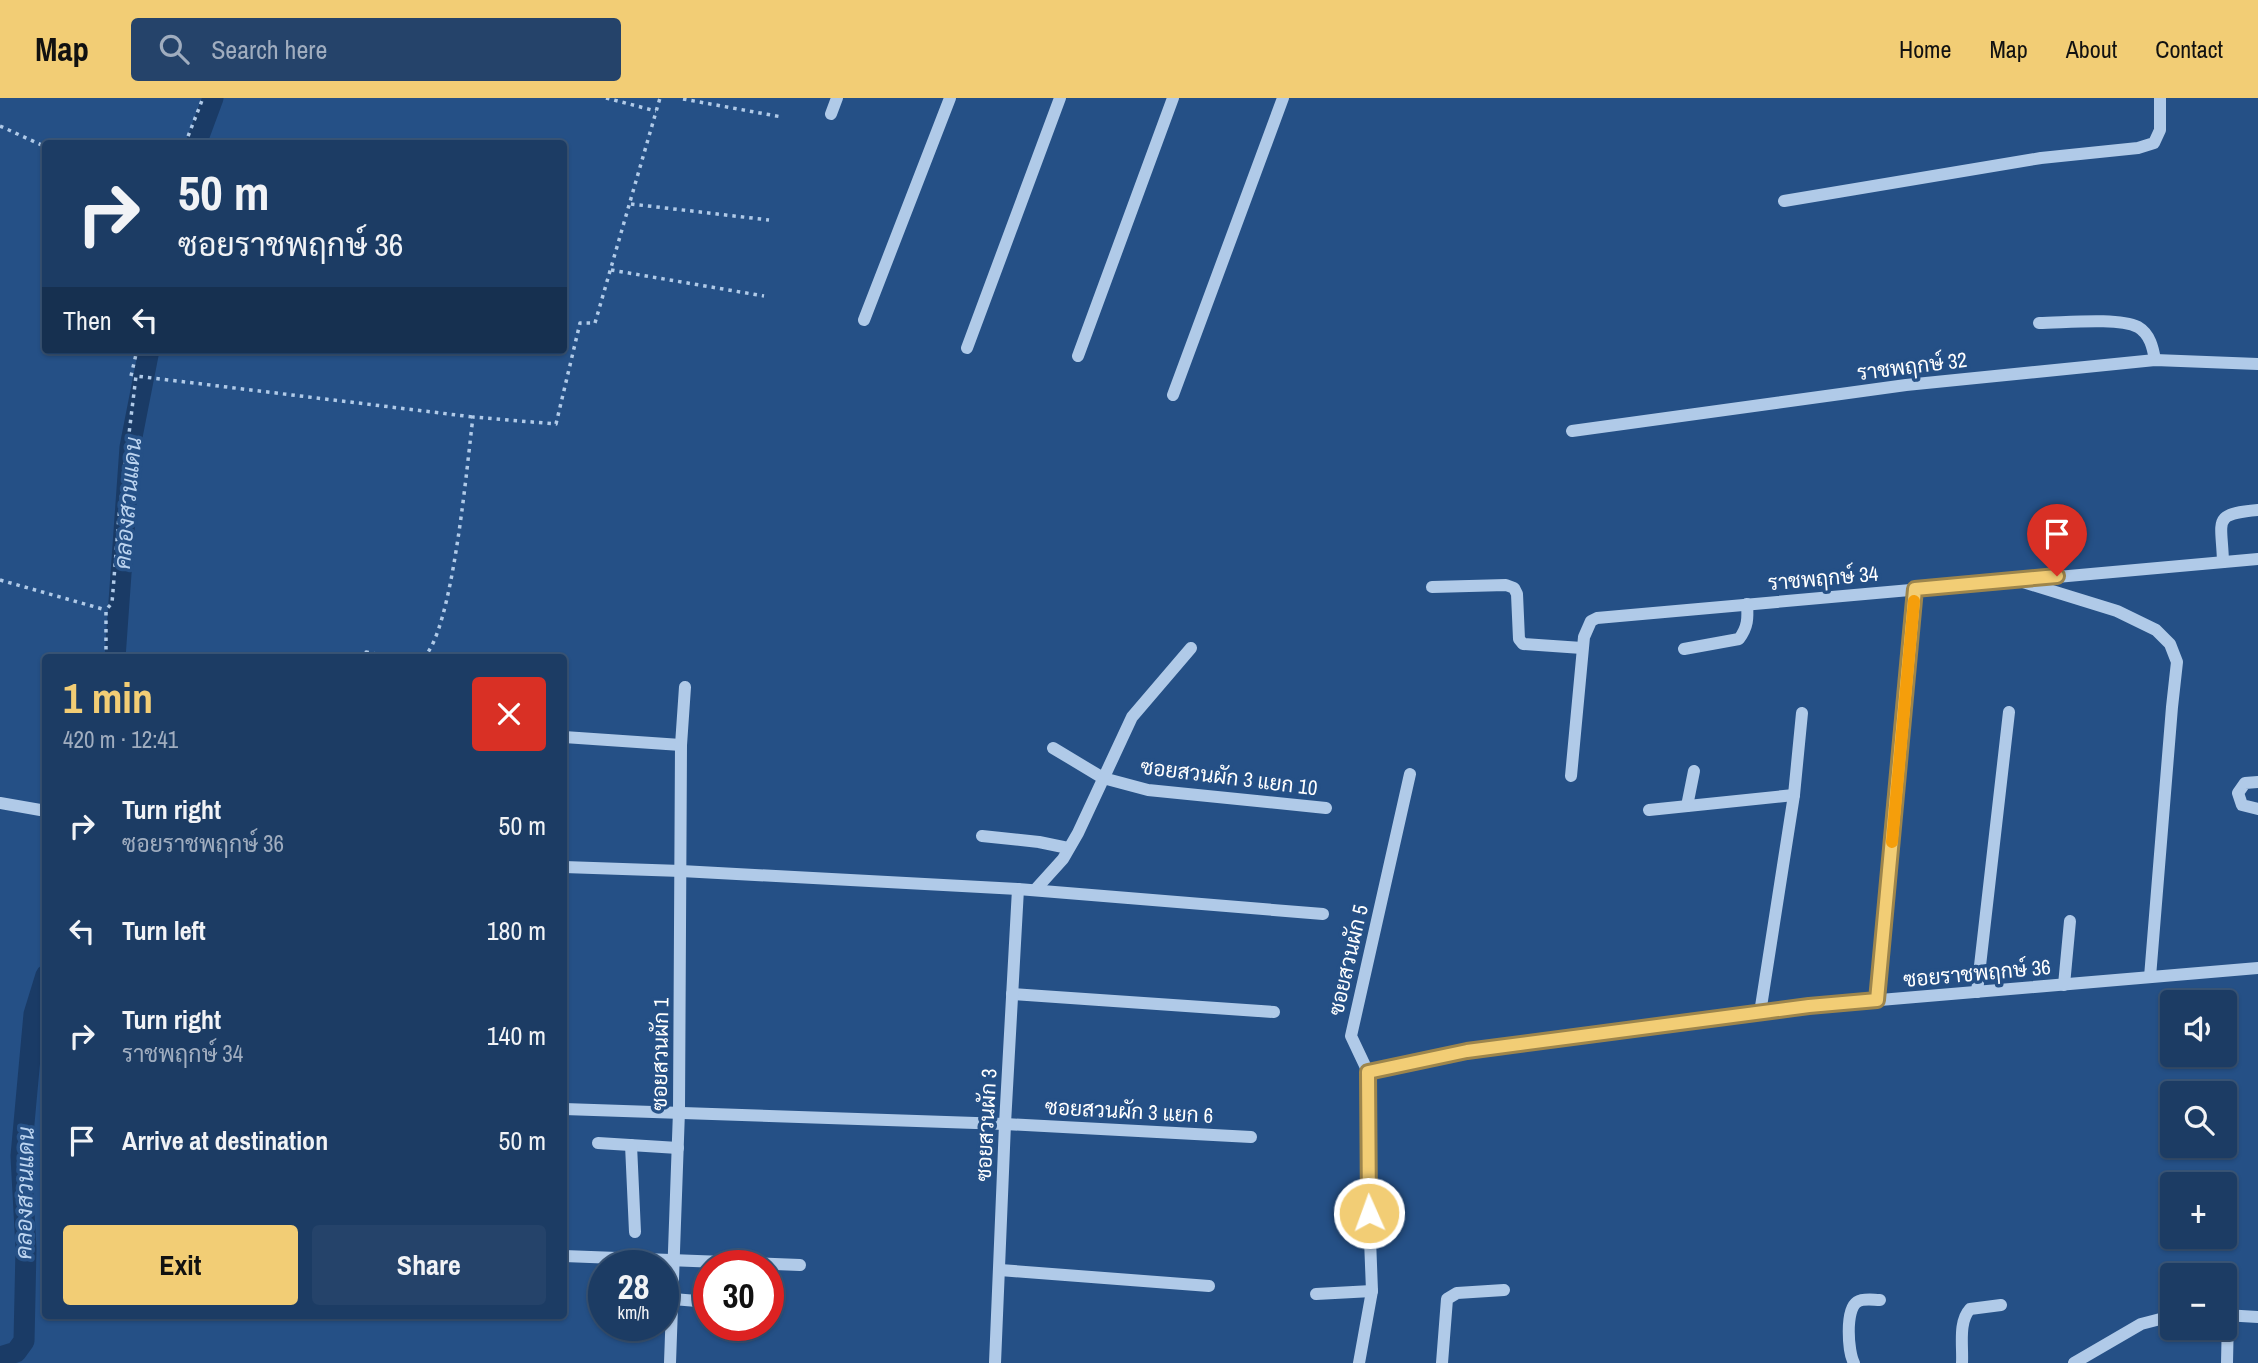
<!DOCTYPE html>
<html lang="en">
<head>
<meta charset="utf-8">
<style>
	body { margin:0; font-family:"Archivo Narrow",Sarabun,sans-serif; background:#25436a; color:#f1f3f6; height:100vh; display:flex; flex-direction:column; font-size:26px; white-space:nowrap }
	* { box-sizing:border-box; margin:0 }
	p { font-size:23px; color:#a0adbf }
	.icon { flex:none; width:38px; height:38px; fill:none; stroke:currentColor; stroke-width:2; stroke-linecap:round; stroke-linejoin:round }
	.map { position:relative; flex:1; overflow:hidden }
	.drawer { position:absolute; left:42px; top:556px; width:525px; height:665px; display:flex; flex-direction:column; background:#1c3c64; border-radius:7px; box-shadow:0 2px 5px #0004,0 0 0 2px #3a5678 }
	.drawer>* { flex:none }
	.banner { position:absolute; left:42px; top:42px; width:525px; height:214px; border-radius:7px; box-shadow:0 2px 5px #0004,0 0 0 2px #3a5678; background:#1c3c64; color:#f1f3f6; overflow:hidden }
	.fabs { position:absolute; left:2160px; top:892px; display:grid; gap:14px }
	.fabs a { display:grid; place-items:center; width:77px; height:77px; border-radius:7px; background:#1c3c64; box-shadow:0 2px 5px #0004,0 0 0 2px #3a5678; font-size:35px }
	.speed { position:absolute; left:588px; top:1152px; display:flex; gap:14px; font-size:35px; font-weight:700; text-align:center }
	.speed>* { display:grid; place-content:center; width:91px; height:91px; border-radius:50%; background:#1c3c64; box-shadow:0 2px 5px #0004,0 0 0 2px #3a5678; line-height:1 }
	.speed small { font-size:18px; font-weight:400 }
	.speed .limit { border:10px solid #d22; background:#fff; color:#111 }
	.pin { position:absolute; display:grid; place-items:center; width:60px; height:60px; color:#fff; margin:-72px -30px; border-radius:50% 50% 50% 0; rotate:-45deg; box-shadow:0 0 7px #0007 }
	.pin .icon { rotate:45deg }
	.me { position:absolute; width:77px; margin:-38px; rotate:358deg; stroke-linejoin:round; filter:drop-shadow(0 0 5px #0008) }
	.turn { display:flex; align-items:center; gap:24px; height:147px; padding:0 21px; font-size:32px }
	.turn .icon { width:91px; height:91px; stroke-width:2.5 }
	.turn b { display:block; font-size:49px; line-height:60px }
	.then { display:flex; align-items:center; height:66px; padding:0 21px; background:#0003; gap:14px; font-size:26px }
	.round { display:grid; place-items:center; flex:none; width:74px; height:74px; border-radius:7px; background:#25436a }
	.overview { display:flex; align-items:center; justify-content:space-between; height:119px; padding:0 21px }
	h1 { font-size:42px; font-weight:700; line-height:52px; color:#f2cd75 }
	.cta { display:flex; gap:14px; margin-top:auto; padding:14px 21px }
	.cta a { flex:1; height:80px; border-radius:7px; background:#f2cd75; color:#111; font-size:28px; font-weight:700; line-height:80px; text-align:center }
	.cta a+a { background:#25436a; color:#f1f3f6 }
	ul { padding:0; list-style:none }
	li { display:flex; align-items:center; gap:21px; height:105px; padding:0 21px }
	li div { flex:1 }
	li b { display:block; font-size:26px }
	li em { font-style:normal }
	header { display:flex; align-items:center; gap:42px; box-sizing:border-box; height:98px; padding:0 35px; background:#f2cd75; color:#111 }
	header strong { font-size:33px }
	nav { display:flex; gap:38px; margin-inline-start:auto; font-size:24px }
	.search { width:490px; height:63px; background:#25436a; display:flex; align-items:center; gap:18px; box-sizing:border-box; padding:0 24px; border-radius:7px; color:#a0adbf; font-size:26px }
	.map>svg:first-child { display:block }
</style>
</head>
<body>
<header>
<strong>Map</strong>
<div class="search"><svg class="icon" aria-label="search" viewBox="0 0 24 24"><circle cx="10" cy="10" r="6"/><path d="M15 15l6 6"/></svg>Search here</div>
<nav><a>Home</a><a>Map</a><a>About</a><a>Contact</a></nav>
</header>
<div class="map">
<svg width="2258" height="1265" viewBox="0 0 2258 1265">
	<rect width="100%" height="100%" fill="#255086"/>
	<g fill="none" stroke-linecap="round" stroke-linejoin="round">
		<g stroke="#1a3b66" stroke-width="21">
			<path d="M 196,46 L 213,0"/>
			<path d="M 115,560 L 130,349 L 149,252"/>
			<path d="M 0,1259 L 16,1254 L 24,1243 L 26,1151 L 21,1058 L 34,916 L 46,877"/>
		</g>
		<g stroke="#b0cae8" stroke-width="3.5" stroke-dasharray="3.5 5" stroke-linecap="butt">
			<path d="M 606,0 L 656,13"/>
			<path d="M 683,1 L 782,19"/>
			<path d="M 0,28 L 46,49"/>
			<path d="M 185,46 L 203,0"/>
			<path d="M 631,106 L 769,122"/>
			<path d="M 611,172 L 764,198"/>
			<path d="M 131,278 L 137,252"/>
			<path d="M 0,482 L 106,512"/>
			<path d="M 106,560 L 106,512 L 112,505 L 119,418 L 136,278 L 473,319"/>
			<path d="M 359,560 L 366,554 L 396,560"/>
			<path d="M 423,560 C 453,534 467,365 473,319 L 556,326 L 580,225 L 595,225 L 660,0"/>
		</g>
		<g stroke="#b0cae8" stroke-width="12">
			<path d="M 831,16 L 837,0"/>
			<path d="M 1784,103 L 2041,60 L 2138,50 L 2154,45 L 2160,32 L 2160,0"/>
			<path d="M 864,222 L 950,0"/>
			<path d="M 2039,225 C 2063,225 2117,219 2138,229 C 2150,236 2153,250 2155,262"/>
			<path d="M 967,250 L 1060,0"/>
			<path d="M 1078,258 L 1173,0"/>
			<path d="M 1173,297 L 1283,0"/>
			<path d="M 1572,333 L 1906,287 L 2155,262 L 2258,266"/>
			<path d="M 2223,464 C 2222,422 2211,416 2258,412"/>
			<path d="M 2023,484 L 2117,513 L 2156,532 L 2170,546 L 2177,564 L 2172,609 L 2150,879"/>
			<path d="M 1432,489 L 1506,487 L 1514,490 L 1517,496 L 1519,541 L 1523,546 L 1582,550"/>
			<path d="M 1684,551 L 1739,541 C 1748,529 1748,520 1747,506"/>
			<path d="M 564,639 L 681,647"/>
			<path d="M 1053,650 L 1103,680 L 1148,692 L 1326,710"/>
			<path d="M 1571,678 L 1584,539 L 1591,523 L 1597,520 L 2258,461"/>
			<path d="M 2258,684 L 2245,685 L 2238,695 L 2242,707 L 2258,711"/>
			<path d="M 0,705 L 46,713"/>
			<path d="M 1687,708 L 1694,673"/>
			<path d="M 1649,712 L 1794,697"/>
			<path d="M 982,738 L 1039,744 L 1068,750"/>
			<path d="M 564,769 L 681,773 L 1018,791 L 1323,816"/>
			<path d="M 1035,792 L 1063,761 L 1078,735 L 1132,619 L 1191,550"/>
			<path d="M 2064,887 L 2070,823"/>
			<path d="M 1977,894 L 2009,614"/>
			<path d="M 1012,896 L 1274,914"/>
			<path d="M 1877,902 L 1915,491"/>
			<path d="M 1760,915 L 1794,697 L 1802,615"/>
			<path d="M 1368,974 L 1467,953 L 1809,908 L 2258,870"/>
			<path d="M 564,1011 L 1005,1026 L 1251,1039"/>
			<path d="M 598,1045 L 678,1050"/>
			<path d="M 631,1047 L 635,1134"/>
			<path d="M 564,1158 L 800,1167"/>
			<path d="M 1000,1172 L 1209,1188"/>
			<path d="M 1316,1196 L 1372,1193"/>
			<path d="M 673,1201 L 709,1204"/>
			<path d="M 2224,1217 L 2258,1219"/>
			<path d="M 670,1265 L 679,1013 L 681,647 L 685,589"/>
			<path d="M 995,1265 L 1005,1026 L 1018,791"/>
			<path d="M 1359,1265 L 1372,1193 L 1367,1063 L 1368,974 L 1351,938 L 1410,676"/>
			<path d="M 1442,1265 L 1447,1201 L 1457,1195 L 1504,1192"/>
			<path d="M 1854,1265 C 1848,1254 1845,1212 1857,1204 C 1863,1200 1873,1202 1880,1202"/>
			<path d="M 1962,1265 C 1963,1248 1958,1224 1970,1211 L 2001,1207"/>
			<path d="M 2074,1265 L 2141,1226 L 2172,1218"/>
			<path d="M 2227,1265 L 2228,1217"/>
		</g>
	</g>
	<g fill="none" stroke-linecap="round" stroke-linejoin="round">
		<g stroke="#9d854c" stroke-width="18">
			<path id="route" d="M 1369,1115 L 1368,974 L 1467,953 L 1809,908 L 1877,902 L 1915,491 L 2057,478"/>
		</g>
		<use href="#route" stroke="#f2cd75" stroke-width="12"/>
		<path stroke="#f59e0b" stroke-width="12" d="M 1892,744 L 1914,503"/>
	</g>
	<g text-anchor="middle" dominant-baseline="central" stroke-width="7" stroke-linejoin="round" paint-order="stroke">
		<g font-size="21" fill="#fff" stroke="#255086">
			<text transform="translate(1912 268) rotate(-7)">ราชพฤกษ์ 32</text>
			<text transform="translate(1823 480) rotate(-5)">ราชพฤกษ์ 34</text>
			<text transform="translate(1229 679) rotate(7)">ซอยสวนผัก 3 แยก 10</text>
			<text transform="translate(1348 862) rotate(-77)">ซอยสวนผัก 5</text>
			<text transform="translate(1977 875) rotate(-5)">ซอยราชพฤกษ์ 36</text>
			<text transform="translate(660 956) rotate(-89)">ซอยสวนผัก 1</text>
			<text transform="translate(1129 1013) rotate(3)">ซอยสวนผัก 3 แยก 6</text>
			<text transform="translate(986 1027) rotate(-87)">ซอยสวนผัก 3</text>
		</g>
		<g font-size="23" font-style="italic" fill="#bcd4f0" stroke="#255086">
			<text transform="translate(127 405) rotate(-85)">คลองสวนแดน</text>
			<text transform="translate(24 1095) rotate(-89)">คลองสวนแดน</text>
		</g>
	</g>
</svg>
<div class="fabs">
<a><svg class="icon" aria-label="sound" viewBox="0 0 24 24"><path d="M4 9h4l5-4v14l-5-4H4zM17 9q2 3 0 6"/></svg></a>
<a><svg class="icon" aria-label="search" viewBox="0 0 24 24"><circle cx="10" cy="10" r="6"/><path d="M15 15l6 6"/></svg></a>
<a>+</a>
<a>−</a>
</div>
<div class="speed"><div>28<small>km/h</small></div><div class="limit">30</div></div>
<div class="pin" style="left:2057px;top:478px;background:#d93025"><svg class="icon" aria-label="arrive" viewBox="0 0 24 24"><path d="M6 21V4h12l-3 4 3 4H6"/></svg></div>
<svg class="me" style="left:1369px;top:1115px" viewBox="-20 -20 40 40"><circle r="17" fill="#f2cd75" stroke="#fff" stroke-width="3"/><path d="M0-11L8 9 0 5-8 9z" fill="#fff"/></svg>
<div class="banner">
<div class="turn"><svg class="icon" aria-label="right" viewBox="0 0 24 24"><path d="M7 20v-9h11M14 6l5 5-5 5"/></svg><div><b>50 m</b>ซอยราชพฤกษ์ 36</div></div>
<div class="then">Then<svg class="icon" aria-label="left" viewBox="0 0 24 24"><path d="M17 20v-9H6M10 6l-5 5 5 5"/></svg></div>
</div>
<section class="drawer">
<div class="overview"><div><h1>1 min</h1><p>420 m · 12:41</p></div><a class="round" style="background:#d93025;color:#fff"><svg class="icon" aria-label="close" viewBox="0 0 24 24"><path d="M6 6l12 12M18 6L6 18"/></svg></a></div>
<ul>
<li><svg class="icon" aria-label="right" viewBox="0 0 24 24"><path d="M7 20v-9h11M14 6l5 5-5 5"/></svg><div><b>Turn right</b><p>ซอยราชพฤกษ์ 36</p></div><em>50 m</em></li>
<li><svg class="icon" aria-label="left" viewBox="0 0 24 24"><path d="M17 20v-9H6M10 6l-5 5 5 5"/></svg><div><b>Turn left</b></div><em>180 m</em></li>
<li><svg class="icon" aria-label="right" viewBox="0 0 24 24"><path d="M7 20v-9h11M14 6l5 5-5 5"/></svg><div><b>Turn right</b><p>ราชพฤกษ์ 34</p></div><em>140 m</em></li>
<li><svg class="icon" aria-label="arrive" viewBox="0 0 24 24"><path d="M6 21V4h12l-3 4 3 4H6"/></svg><div><b>Arrive at destination</b></div><em>50 m</em></li>
</ul>
<div class="cta"><a>Exit</a><a>Share</a></div>
</section>
</div>
</body>
</html>
